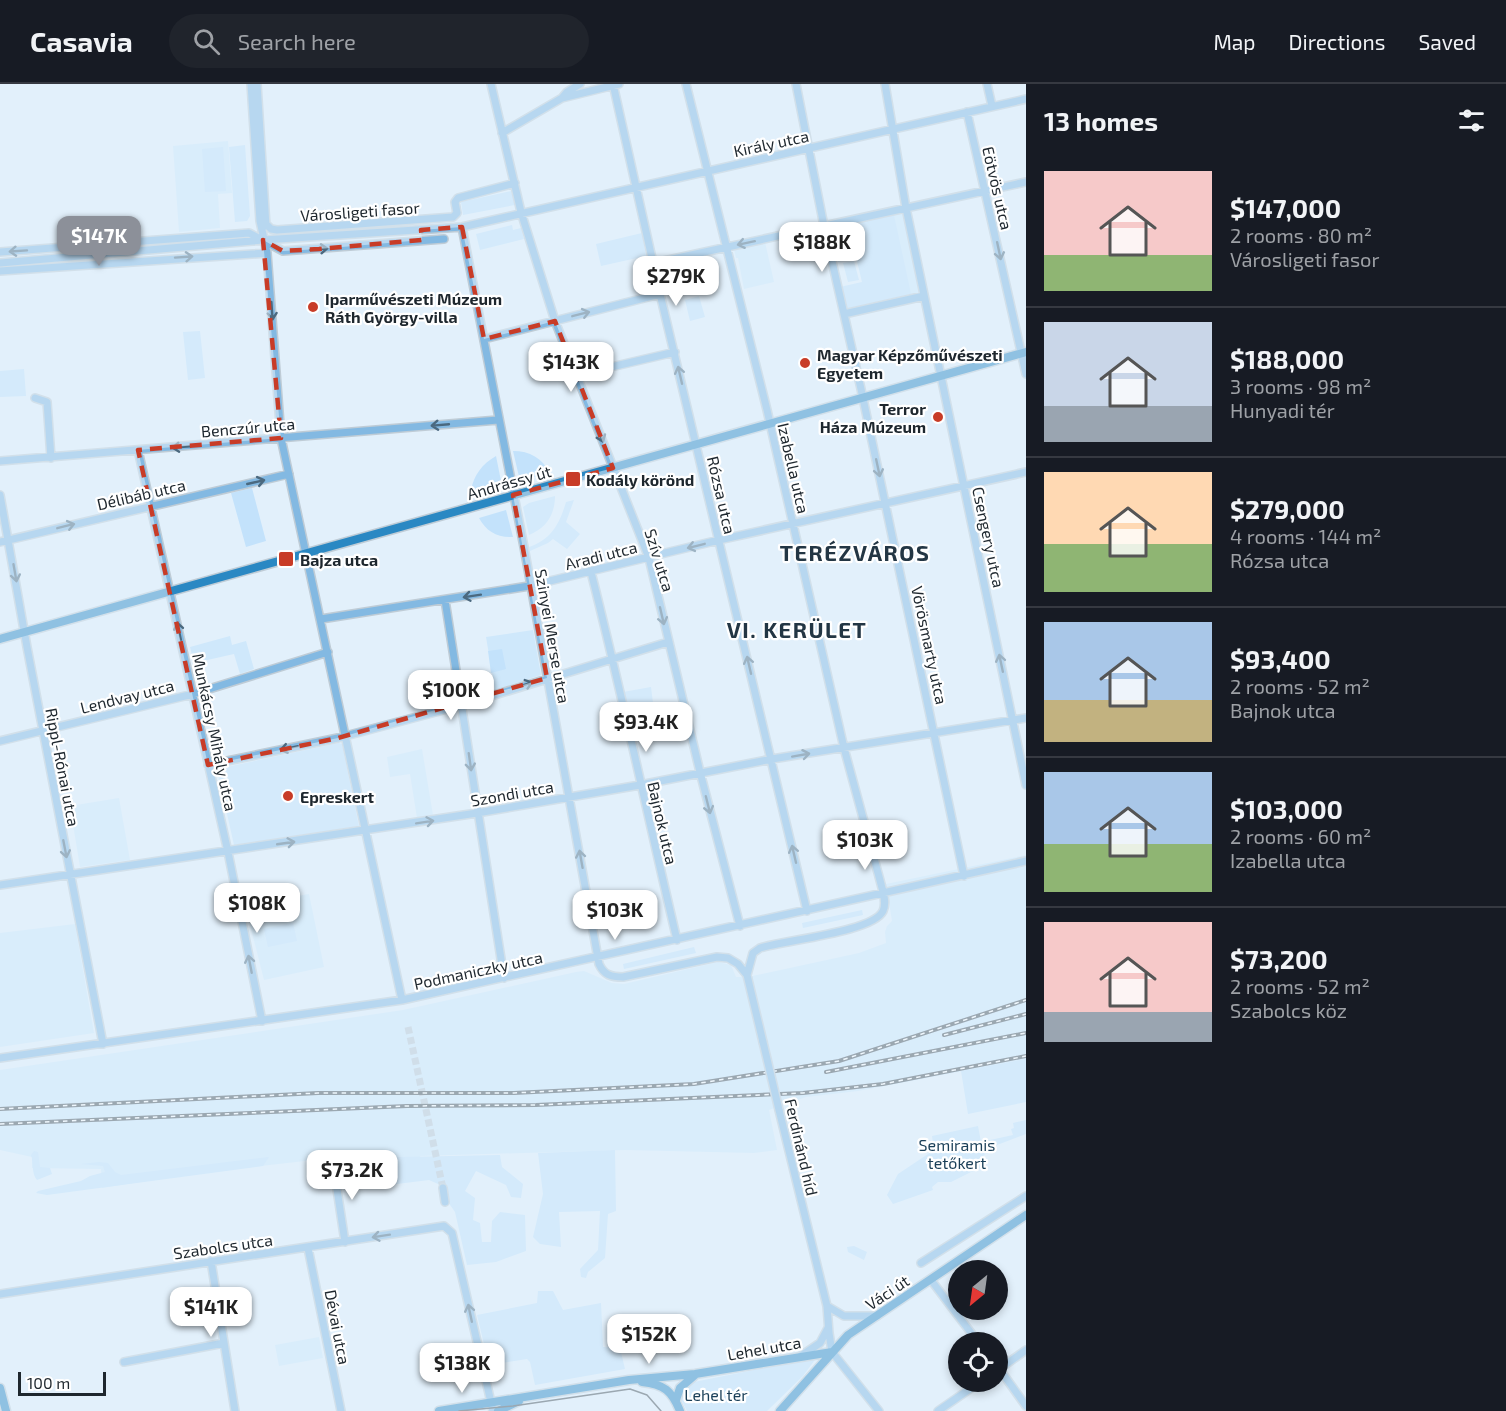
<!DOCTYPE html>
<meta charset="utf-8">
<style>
:root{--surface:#171b24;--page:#20242c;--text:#f1f3f6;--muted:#9ea1a6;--line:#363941;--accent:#8c9099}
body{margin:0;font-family:"Exo 2",sans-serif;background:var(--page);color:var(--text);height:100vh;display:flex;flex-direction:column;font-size:22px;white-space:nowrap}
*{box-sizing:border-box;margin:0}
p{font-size:20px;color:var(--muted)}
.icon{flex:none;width:33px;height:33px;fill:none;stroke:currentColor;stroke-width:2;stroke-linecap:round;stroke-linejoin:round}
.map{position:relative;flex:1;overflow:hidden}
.sheet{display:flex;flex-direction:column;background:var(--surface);width:480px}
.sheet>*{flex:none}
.needle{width:39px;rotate:209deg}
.tools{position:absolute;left:948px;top:1176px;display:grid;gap:12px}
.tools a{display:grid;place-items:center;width:60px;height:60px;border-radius:50%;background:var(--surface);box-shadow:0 3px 9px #0003;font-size:30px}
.scale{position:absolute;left:18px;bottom:15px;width:88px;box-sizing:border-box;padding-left:6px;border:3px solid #1e272e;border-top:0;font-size:16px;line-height:21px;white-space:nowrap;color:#1e272e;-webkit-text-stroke:4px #fff;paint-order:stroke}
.price{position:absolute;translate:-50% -51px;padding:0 14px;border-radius:12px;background:#fff;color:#222;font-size:20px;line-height:39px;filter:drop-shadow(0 2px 3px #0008)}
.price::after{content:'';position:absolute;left:50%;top:36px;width:18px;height:14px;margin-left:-9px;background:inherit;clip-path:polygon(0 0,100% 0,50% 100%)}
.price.selected{background:var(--accent);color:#fff}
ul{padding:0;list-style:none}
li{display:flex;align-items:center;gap:18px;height:150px;padding:0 18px}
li+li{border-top:2px solid var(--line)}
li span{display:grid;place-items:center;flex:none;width:168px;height:120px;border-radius:0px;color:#555}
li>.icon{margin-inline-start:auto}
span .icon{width:72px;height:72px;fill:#fffc;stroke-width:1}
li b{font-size:26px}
h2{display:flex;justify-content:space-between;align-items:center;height:72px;padding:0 18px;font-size:26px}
header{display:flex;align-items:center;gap:36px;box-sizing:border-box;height:84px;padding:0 30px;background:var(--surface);border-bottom:2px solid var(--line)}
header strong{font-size:28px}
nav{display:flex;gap:33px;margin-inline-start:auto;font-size:21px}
.search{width:420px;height:54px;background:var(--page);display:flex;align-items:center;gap:15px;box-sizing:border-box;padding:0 21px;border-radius:33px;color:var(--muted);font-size:22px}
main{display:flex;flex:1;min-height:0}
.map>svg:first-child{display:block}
</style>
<header>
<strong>Casavia</strong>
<div class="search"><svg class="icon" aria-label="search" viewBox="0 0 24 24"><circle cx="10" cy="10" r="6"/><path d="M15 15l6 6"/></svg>Search here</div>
<nav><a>Map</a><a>Directions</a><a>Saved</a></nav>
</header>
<main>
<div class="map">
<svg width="1026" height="1327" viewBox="0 0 1026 1327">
<rect width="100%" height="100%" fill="#e2f0fb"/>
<path fill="#cfe8fb" d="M228 57 232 109 218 110 220 144 179 148 173 62Z
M906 124 924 212 910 215 893 127Z
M765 158 774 198 744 205 738 174H736L734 165Z
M533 546 541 591 495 606 486 553Z
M230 552 232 561 246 557 254 585 240 590 234 570 194 579 190 563Z
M422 665 433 731 417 734 410 690 390 693 387 673Z
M119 714 130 776 80 783 70 722Z
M1026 771V975L858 1007 806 1013 769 1026 777 1066 754 1069 625 1066 420 1072 422 1091 358 1071 191 1090 102 1104 101 1085 32 1084V1073L0 1066V986L403 926 576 888 584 887 612 899 624 900 718 878 731 881 736 893H748L859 869 886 859 885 848 887 842 892 837 886 800Z
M309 810 324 883 264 896 245 821Z
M75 840 94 949 0 963V849Z
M319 1253 323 1274 279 1282 275 1261Z"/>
<path fill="#c3e2fb" d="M245 61 250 132 247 137 235 138 229 63Z
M223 63 226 107 205 108 202 65Z
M511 107 515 121 463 131 461 118Z
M894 131 911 210 845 225 840 203 862 198 856 173 838 178 831 145Z
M512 141 513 146 521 144 524 155 480 166 476 150Z
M642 149 646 172 601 182 596 160Z
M854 177 859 196 848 198 843 179Z
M699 212 705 233 690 237 685 216Z
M200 247 205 294 188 296 183 248Z
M24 285 26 312 0 313V287Z
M513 367C530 367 542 374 550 389L520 397Z
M496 372 502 402 474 409 471 406C474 391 482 380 496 372Z
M252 404 266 457 246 463 231 409Z
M555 412C555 431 546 444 529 451L523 423 529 419Z
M574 416 566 438 580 450 567 465 553 455 548 459 530 467 529 463C551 456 560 439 566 418Z
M506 426 513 453C497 454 486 447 479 434Z
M502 565 506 585 491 589 488 567Z
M651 603 653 619 627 624 623 608Z
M339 659 342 660 359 742 234 761 217 685Z
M862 826 863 831 803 844 802 839Z
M293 839 297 857 268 863 264 845Z
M694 863 696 869 624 885 623 880Z
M1026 975V1018L968 1030 961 987Z
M1026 1036V1050L997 1061 979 1075 983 1082 951 1098H938L932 1103 933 1106 893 1120 887 1111 898 1090 934 1066 932 1052 978 1042 981 1058 1013 1051 1011 1045 1014 1044 1013 1039Z
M615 1066 616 1127 608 1130 605 1174 588 1188 586 1194 581 1193 580 1185 598 1166 600 1127 559 1128 561 1163 540 1160 533 1153 543 1110 538 1069Z
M34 1067 38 1068 40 1083 50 1084 52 1090 37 1096C31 1089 34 1079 31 1071Z
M500 1071 502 1083 523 1100 521 1114 511 1113 506 1101 476 1087 465 1107 475 1114 473 1136 480 1139 482 1158H491L492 1137 500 1128 525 1131 526 1167 496 1178 467 1181 455 1128 448 1118 445 1103 429 1096 357 1105 351 1074Z
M269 1073 263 1082 47 1111 36 1109 38 1107 81 1097 90 1092 105 1088 103 1082 81 1080 99 1078 108 1079 115 1088 121 1091Z
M854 1162 867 1168 864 1176 848 1168 847 1163Z
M538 1207H553L563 1226 601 1219 603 1263 620 1264 625 1285 535 1301 530 1278 527 1275 489 1281 477 1231 537 1219Z
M814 1274 816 1275 814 1277 803 1292 767 1327H687L680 1314 681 1305 689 1299Z"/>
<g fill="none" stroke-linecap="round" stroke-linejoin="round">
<path stroke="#bbc8d2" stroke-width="7" stroke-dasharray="7 3.5" stroke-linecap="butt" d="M408 943 443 1104"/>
<defs>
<path id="minor" d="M251 0 260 137 267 169 281 354 402 916
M257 0 266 142
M491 0 521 128 555 237 649 474 700 688 740 842
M613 0 660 210 807 827
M686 0 767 326 844 664 881 800C883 808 887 819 883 827 873 848 785 856 760 864L753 869 747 891
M796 0 824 142 861 305 964 792
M885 0 906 124 1026 701
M987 0 992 22
M562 14 567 8 580 0
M967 28 1026 290
M502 49 562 14 619 0
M266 140 271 145 277 146 453 133 457 129 455 118 458 114 515 99
M462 143 524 463 599 880C604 891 611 893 623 893L717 873 728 874 738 880 747 891 763 958
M0 168 249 149 283 167 444 155
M0 179 263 156 462 143 1026 15
M654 179 1026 98
M0 187 267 169
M844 230 924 212
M484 255 660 210
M577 291 675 268
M35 314 47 318 51 374
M138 366 228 768 262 937
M0 377 498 336
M0 411 27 563 103 960
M0 458 289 390
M591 488C622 610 648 734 677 856
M445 516 504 894
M321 535 529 502 719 456 1026 388
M0 657 193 610 328 568
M208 681 338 654 462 621 668 558
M0 801 477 729 640 701 772 675 1026 634
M0 974 402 916 1026 777
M779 1026 827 1222 829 1249 832 1268 879 1327
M333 1079 345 1158
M443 1104 445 1118
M308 1164 341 1327
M211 1177 235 1327
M921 1179 1026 1112
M931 1196 978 1258
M0 1210 444 1142 452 1149 493 1327
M827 1222 844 1232H877
M801 1272 820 1259 828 1244
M124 1278 224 1259
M998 1283 1026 1322
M998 1286 1026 1266
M938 1327 980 1298"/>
<path id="major" d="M0 555 1026 268
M642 1298C664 1300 672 1307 680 1327
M0 1304 6 1327
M676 1316 680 1304 695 1291
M439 1327 629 1296 695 1290 832 1268
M498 1327 519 1317
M780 1327 848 1251 1026 1131"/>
</defs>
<use href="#minor" stroke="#bfccd6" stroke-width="10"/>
<use href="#major" stroke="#bfccd6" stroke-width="11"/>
<use href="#minor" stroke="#83b9e2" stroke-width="7"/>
<use href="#major" stroke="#2a88c3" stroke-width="8"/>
<path stroke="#465058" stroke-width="1.5" d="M459 1327 513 1322 630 1305 647 1311 661 1327"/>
<defs>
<path id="rail" d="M944 951 1026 930
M826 988 1026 949
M0 1025 318 1009H514L694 1000 839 977 1026 916
M0 1040 407 1022 536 1021 803 1009 883 1000 1026 972"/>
</defs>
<use href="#rail" stroke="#465058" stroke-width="4"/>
<use href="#rail" stroke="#fff" stroke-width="1.5" stroke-dasharray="4.5" stroke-linecap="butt"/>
<defs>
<path id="minor-bridge" d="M763 958 779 1026"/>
</defs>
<use href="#minor-bridge" stroke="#bfccd6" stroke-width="10" stroke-linecap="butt"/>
<use href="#minor-bridge" stroke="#83b9e2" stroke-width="7"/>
</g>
<defs><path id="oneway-shaft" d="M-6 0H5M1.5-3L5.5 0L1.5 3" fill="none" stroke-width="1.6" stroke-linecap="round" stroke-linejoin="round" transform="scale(1.5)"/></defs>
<g stroke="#4b697f">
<use href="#oneway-shaft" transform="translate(746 159) rotate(168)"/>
<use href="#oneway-shaft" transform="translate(319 165) rotate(-4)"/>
<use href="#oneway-shaft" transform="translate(18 167) rotate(176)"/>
<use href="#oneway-shaft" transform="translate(999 167) rotate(78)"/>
<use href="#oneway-shaft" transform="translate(184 173) rotate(-4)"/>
<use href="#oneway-shaft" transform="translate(272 227) rotate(86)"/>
<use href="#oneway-shaft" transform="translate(581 230) rotate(-14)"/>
<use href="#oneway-shaft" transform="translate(680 291) rotate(-103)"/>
<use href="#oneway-shaft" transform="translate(440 341) rotate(175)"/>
<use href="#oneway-shaft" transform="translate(600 350) rotate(68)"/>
<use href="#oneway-shaft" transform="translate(181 363) rotate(175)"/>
<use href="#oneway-shaft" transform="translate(878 384) rotate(78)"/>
<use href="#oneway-shaft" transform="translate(256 398) rotate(-13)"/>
<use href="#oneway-shaft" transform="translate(66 442) rotate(-14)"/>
<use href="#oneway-shaft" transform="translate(696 462) rotate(166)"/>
<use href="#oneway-shaft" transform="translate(15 489) rotate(80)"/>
<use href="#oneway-shaft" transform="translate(472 512) rotate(171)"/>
<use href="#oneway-shaft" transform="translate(662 532) rotate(77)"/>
<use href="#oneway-shaft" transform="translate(179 547) rotate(-102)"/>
<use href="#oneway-shaft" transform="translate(1001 579) rotate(-102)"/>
<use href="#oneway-shaft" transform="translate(749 581) rotate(-103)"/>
<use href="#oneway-shaft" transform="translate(524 601) rotate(-18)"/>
<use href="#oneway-shaft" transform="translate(289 664) rotate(168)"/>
<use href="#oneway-shaft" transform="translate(801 671) rotate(-10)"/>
<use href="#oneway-shaft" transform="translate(470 678) rotate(82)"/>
<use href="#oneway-shaft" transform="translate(708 721) rotate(76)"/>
<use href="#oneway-shaft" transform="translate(425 738) rotate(-9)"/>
<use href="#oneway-shaft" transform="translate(286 759) rotate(-8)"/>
<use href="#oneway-shaft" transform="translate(65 765) rotate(79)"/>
<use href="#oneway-shaft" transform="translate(794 770) rotate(-103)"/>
<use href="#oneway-shaft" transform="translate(581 775) rotate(-100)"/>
<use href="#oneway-shaft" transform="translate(250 880) rotate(-101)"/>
<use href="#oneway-shaft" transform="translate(381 1152) rotate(171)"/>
<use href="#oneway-shaft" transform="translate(470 1229) rotate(-102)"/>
</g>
<path d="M0 0H1026V1327H0ZM462 143 484 255 555 237 613 384 513 411 547 594 338 654 208 681 138 366 281 354 263 156 283 167 319 165 422 156 421 146Z" fill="#e2f0fb" fill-opacity=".55" fill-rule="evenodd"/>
<path fill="none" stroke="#c83c27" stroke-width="4.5" stroke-dasharray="12 8" stroke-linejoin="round" d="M462 143 484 255 555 237 613 384 513 411 547 594 338 654 208 681 138 366 281 354 263 156 283 167 319 165 422 156 421 146Z"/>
<g fill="#c83c27" stroke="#fff" stroke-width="2">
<circle cx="313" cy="223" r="6"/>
<circle cx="805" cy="279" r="6"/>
<circle cx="938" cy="333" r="6"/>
<rect x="565" y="387" width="16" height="16" rx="3"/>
<rect x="278" y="467" width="16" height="16" rx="3"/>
<circle cx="288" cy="712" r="6"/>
</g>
<g text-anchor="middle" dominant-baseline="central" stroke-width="4.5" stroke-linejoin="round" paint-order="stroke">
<g font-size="16" fill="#1e272e" stroke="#fff">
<text transform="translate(771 59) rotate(-12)">Király utca</text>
<text transform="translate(998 104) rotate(77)">Eötvös utca</text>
<text transform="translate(360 127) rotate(-4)">Városligeti fasor</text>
<text transform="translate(248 343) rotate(-5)">Benczúr utca</text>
<text transform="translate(794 384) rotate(77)">Izabella utca</text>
<text transform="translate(509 398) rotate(-16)">Andrássy út</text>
<text transform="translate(141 410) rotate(-13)">Délibáb utca</text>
<text transform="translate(722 411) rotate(77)">Rózsa utca</text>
<text transform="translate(989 453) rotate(78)">Csengery utca</text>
<text transform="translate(601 471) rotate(-14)">Aradi utca</text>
<text transform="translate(660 476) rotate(73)">Szív utca</text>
<text transform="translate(553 552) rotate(80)">Szinyei Merse utca</text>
<text transform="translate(930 561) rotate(78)">Vörösmarty utca</text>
<text transform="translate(127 612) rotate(-14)">Lendvay utca</text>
<text transform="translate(215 648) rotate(78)">Munkácsy Mihály utca</text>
<text transform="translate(63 683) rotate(79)">Rippl-Rónai utca</text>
<text transform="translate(512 709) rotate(-10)">Szondi utca</text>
<text transform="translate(663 739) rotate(77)">Bajnok utca</text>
<text transform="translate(478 886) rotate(-12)">Podmaniczky utca</text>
<text transform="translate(802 1063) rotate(77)">Ferdinánd híd</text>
<text transform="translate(223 1162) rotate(-8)">Szabolcs utca</text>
<text transform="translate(887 1208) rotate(-34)">Váci út</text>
<text transform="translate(338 1243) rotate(79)">Dévai utca</text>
<text transform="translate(764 1264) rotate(-10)">Lehel utca</text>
</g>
<g font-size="16" font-weight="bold" fill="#1e272e" stroke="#fff" text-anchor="start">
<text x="325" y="214">Iparművészeti Múzeum<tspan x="325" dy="18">Ráth György-villa</tspan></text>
<text x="817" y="270">Magyar Képzőművészeti<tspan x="817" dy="18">Egyetem</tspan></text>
<text x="926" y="324" text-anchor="end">Terror<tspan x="926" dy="18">Háza Múzeum</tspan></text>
<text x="586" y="395">Kodály körönd</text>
<text x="300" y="475">Bajza utca</text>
<text x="300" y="712">Epreskert</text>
</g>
<g font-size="16" fill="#1a3f58" stroke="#fff">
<text x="957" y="1060">Semiramis<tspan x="957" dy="18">tetőkert</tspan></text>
<text x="716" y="1310">Lehel tér</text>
</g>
<g font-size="22" font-weight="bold" letter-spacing="1.5" fill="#233644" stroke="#fff">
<text x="855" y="468">TERÉZVÁROS</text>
<text x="797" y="545">VI. KERÜLET</text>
</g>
</g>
</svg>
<div class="tools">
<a><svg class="needle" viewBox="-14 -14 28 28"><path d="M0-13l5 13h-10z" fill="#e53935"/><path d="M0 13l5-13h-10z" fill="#9ea1a6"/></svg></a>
<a><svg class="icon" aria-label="locate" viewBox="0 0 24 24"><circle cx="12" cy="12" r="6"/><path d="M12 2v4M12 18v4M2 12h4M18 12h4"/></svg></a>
</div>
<div class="scale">100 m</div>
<b class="price selected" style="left:99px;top:183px">$147K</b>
<b class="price" style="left:822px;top:189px">$188K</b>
<b class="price" style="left:676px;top:223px">$279K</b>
<b class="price" style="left:571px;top:309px">$143K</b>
<b class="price" style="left:451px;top:637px">$100K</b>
<b class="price" style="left:646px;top:669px">$93.4K</b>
<b class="price" style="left:865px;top:787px">$103K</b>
<b class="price" style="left:257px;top:850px">$108K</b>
<b class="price" style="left:615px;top:857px">$103K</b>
<b class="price" style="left:352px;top:1117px">$73.2K</b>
<b class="price" style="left:211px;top:1254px">$141K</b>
<b class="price" style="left:649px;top:1281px">$152K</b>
<b class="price" style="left:462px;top:1310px">$138K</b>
</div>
<section class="sheet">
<h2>13 homes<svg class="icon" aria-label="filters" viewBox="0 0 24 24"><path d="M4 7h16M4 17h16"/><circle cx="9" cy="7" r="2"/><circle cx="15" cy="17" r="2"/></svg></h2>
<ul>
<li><span style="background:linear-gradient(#f6c9c9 70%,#8fb573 0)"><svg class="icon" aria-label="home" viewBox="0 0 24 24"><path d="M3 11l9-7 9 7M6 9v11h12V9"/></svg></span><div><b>$147,000</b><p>2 rooms · 80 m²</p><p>Városligeti fasor</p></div></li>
<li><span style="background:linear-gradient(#c9d6e8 70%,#9aa5b1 0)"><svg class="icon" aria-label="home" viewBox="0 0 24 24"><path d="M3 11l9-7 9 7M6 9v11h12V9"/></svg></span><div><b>$188,000</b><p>3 rooms · 98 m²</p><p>Hunyadi tér</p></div></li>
<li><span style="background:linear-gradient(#ffd9b3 60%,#8fb573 0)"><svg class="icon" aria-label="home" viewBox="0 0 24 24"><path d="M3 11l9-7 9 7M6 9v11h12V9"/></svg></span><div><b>$279,000</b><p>4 rooms · 144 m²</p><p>Rózsa utca</p></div></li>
<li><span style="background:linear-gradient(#a9c7e8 65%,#c2b280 0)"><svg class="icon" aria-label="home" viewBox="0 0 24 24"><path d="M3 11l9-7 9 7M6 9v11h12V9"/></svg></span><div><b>$93,400</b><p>2 rooms · 52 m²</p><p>Bajnok utca</p></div></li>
<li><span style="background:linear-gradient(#a9c7e8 60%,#8fb573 0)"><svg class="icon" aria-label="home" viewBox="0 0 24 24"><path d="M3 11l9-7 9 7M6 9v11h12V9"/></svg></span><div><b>$103,000</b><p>2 rooms · 60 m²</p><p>Izabella utca</p></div></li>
<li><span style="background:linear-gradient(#f6c9c9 75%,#9aa5b1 0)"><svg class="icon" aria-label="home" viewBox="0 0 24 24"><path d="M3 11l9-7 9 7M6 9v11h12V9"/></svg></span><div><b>$73,200</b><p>2 rooms · 52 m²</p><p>Szabolcs köz</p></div></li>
</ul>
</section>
</main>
